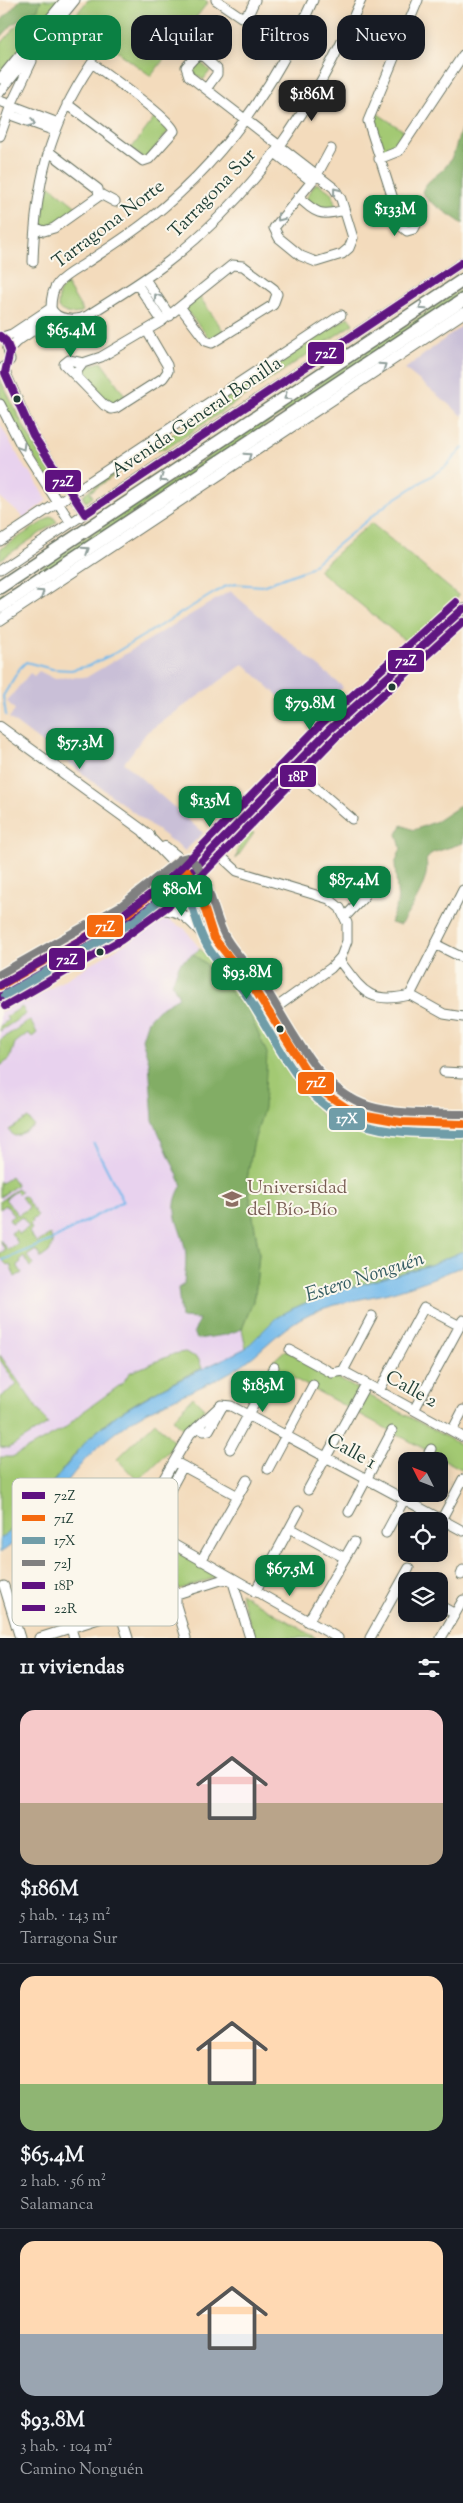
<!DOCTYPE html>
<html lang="es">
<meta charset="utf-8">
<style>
:root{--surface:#171b24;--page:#242831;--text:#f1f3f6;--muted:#9ea1a6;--line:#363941;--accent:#0b8043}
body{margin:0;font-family:"Sorts Mill Goudy",serif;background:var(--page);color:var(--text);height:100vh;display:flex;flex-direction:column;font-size:19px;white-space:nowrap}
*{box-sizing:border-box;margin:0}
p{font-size:16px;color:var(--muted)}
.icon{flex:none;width:28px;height:28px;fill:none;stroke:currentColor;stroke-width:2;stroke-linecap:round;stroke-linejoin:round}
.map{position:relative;height:1638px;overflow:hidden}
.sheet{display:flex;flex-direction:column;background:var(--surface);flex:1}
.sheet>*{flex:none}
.top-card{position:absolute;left:15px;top:15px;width:434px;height:45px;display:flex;gap:10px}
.needle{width:32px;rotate:312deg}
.fabs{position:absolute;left:398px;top:1452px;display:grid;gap:10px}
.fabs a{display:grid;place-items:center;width:50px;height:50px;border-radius:10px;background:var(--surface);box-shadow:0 2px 12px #0003;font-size:25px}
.price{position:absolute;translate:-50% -42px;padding:0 11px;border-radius:10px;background:var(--accent);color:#fff;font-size:16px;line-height:32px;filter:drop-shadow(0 1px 2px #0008)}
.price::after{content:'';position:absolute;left:50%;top:30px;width:15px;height:11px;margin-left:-8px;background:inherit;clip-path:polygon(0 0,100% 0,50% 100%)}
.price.active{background:#222;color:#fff}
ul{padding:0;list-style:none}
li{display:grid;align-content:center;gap:10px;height:265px;padding:0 20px}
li+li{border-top:1px solid var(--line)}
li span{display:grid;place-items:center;height:155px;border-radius:15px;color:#555}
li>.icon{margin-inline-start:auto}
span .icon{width:90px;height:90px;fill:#fffc;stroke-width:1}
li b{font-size:21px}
h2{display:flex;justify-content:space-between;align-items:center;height:60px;padding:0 20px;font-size:21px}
.pill{padding:0 18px;border-radius:15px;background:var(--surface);box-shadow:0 2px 12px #0003;font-size:18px;line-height:45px}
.pill.active{background:var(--accent);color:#fff}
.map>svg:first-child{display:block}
</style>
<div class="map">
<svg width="463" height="1638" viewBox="0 0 463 1638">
<rect width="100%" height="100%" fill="#fbf7ec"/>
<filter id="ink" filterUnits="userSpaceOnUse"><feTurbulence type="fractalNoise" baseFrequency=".02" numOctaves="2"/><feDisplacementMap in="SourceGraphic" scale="10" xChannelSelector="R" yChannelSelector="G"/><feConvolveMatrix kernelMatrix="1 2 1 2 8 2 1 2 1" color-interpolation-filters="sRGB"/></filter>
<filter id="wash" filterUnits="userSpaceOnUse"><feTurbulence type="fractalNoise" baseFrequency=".0096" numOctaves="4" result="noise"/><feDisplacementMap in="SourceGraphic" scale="20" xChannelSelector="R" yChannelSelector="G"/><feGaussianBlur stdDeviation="1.12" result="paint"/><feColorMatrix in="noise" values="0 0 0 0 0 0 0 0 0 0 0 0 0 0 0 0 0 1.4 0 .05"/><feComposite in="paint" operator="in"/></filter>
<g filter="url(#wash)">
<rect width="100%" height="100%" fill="#f3dbbc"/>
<path fill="#e8d2ee" d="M0 424 26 470 30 471 47 500 24 518 0 497Z
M166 919 185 929 200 949 240 990 276 1043 288 1072 299 1089 322 1115 347 1127 463 1136V1251L344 1289 246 1348 159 1390 0 1539V1012L24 1001 26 1003Z"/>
<path fill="#c9bfd7" d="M463 325V416L405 369Z
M230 591 343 687 307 723 244 664 147 732 124 763 203 833 185 851 9 718 15 710 7 701 30 673 34 676 39 671 53 678 87 677Z"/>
<path fill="#a3c973" stroke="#618354" d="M38 0H60L34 34 0 72V45Z
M88 0H205L208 2 151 76 113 48 110 51 71 21Z
M198 60 210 71 203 80 190 70Z
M375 112 404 131 392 149 385 152 381 150 372 120Z
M156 116 171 128 149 155 144 158 131 149Z
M44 181 79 209C68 216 56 229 43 226L40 219Z
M315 184H319L332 193 336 208 324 211 306 199Z
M66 283 83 311C76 316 65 314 58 308L59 293Z
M463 288V293L427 318 0 601V595Z
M199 296 225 333 212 341 186 310 188 305Z
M348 317 353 324 169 447 147 453 90 492 93 497 86 502 83 498 85 493Z
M101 362 127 398 112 406 83 380 81 374 86 366Z
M0 379 27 433 62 489 61 494 58 493 25 444 6 408 0 395Z
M52 516 57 522 0 560V549Z
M371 523 459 596 408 643 318 570Z
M244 830 254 833 236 859 242 833Z
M200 949 208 956 251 1005 274 1040 288 1072 299 1089 322 1115 347 1127 463 1136V1251L430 1265 324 1295 292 1309 276 1318 246 1348 242 1329 255 1296 259 1254 247 1179 253 1145 247 1008 234 997 227 985 214 979 206 964 193 954Z
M22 1007 26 1014 0 1031V1026L8 1020 6 1017Z
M30 1020 37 1033 32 1037 28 1033 15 1043 10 1059 0 1066V1040Z
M28 1118 34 1126 19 1135 14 1136 9 1130Z
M11 1176 17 1185 0 1197V1181L2 1183Z
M18 1188 21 1192 19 1194 16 1191 5 1199 18 1215 29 1208 21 1197 24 1196 38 1216 32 1220 33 1222 30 1225 32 1229 29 1232 37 1243 50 1234 53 1244 49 1252 41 1258 36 1250 27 1256 33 1265 30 1267 24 1257 20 1260 21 1262 17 1265 22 1273 15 1277 10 1264 7 1265 0 1257V1253L5 1250 0 1240 8 1250 18 1243 11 1233 16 1230 19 1234 29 1227 22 1217 12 1223 9 1219 14 1216 6 1205 0 1209V1201Z
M285 1350 463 1446V1470L269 1365Z
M185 1352 198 1358 202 1368C161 1389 117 1408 86 1442 56 1473 35 1513 0 1539V1457H12L64 1429 80 1414 123 1383 129 1373 174 1354Z
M0 1355 48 1424 9 1448 0 1447V1397L17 1385 0 1360Z
M193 1397 205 1409 184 1430 173 1419Z
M155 1422 176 1444 138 1481 117 1459Z
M169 1549H172L215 1573 214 1578 180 1589 177 1587 167 1552Z
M240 1593 316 1638H255Z"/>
<path fill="#82ad65" stroke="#50754c" d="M20 0H41L38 9 13 24 0 38V22Z
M463 124V224L428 200 422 192C427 178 441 175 449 162 457 150 457 137 463 124Z
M463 804V843L432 853 426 860C431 880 411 909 400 925L390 923 398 902 395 864 401 848 397 834 402 825 414 830 437 821Z
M193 954 206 964 214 979 227 985 234 997 247 1008 267 1053 264 1108 253 1145 247 1179 259 1254 255 1296 242 1329 225 1335 197 1339 194 1332 199 1319 181 1318 178 1288 184 1284C185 1272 187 1259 185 1248 179 1221 167 1211 182 1185L153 1120 149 1062 142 1039 148 1020 158 1009 179 997 172 983 180 963Z"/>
<path fill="#73baeb" stroke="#497c90" d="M463 1251V1266C439 1276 414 1286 388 1293 363 1299 335 1303 311 1313 279 1327 262 1354 232 1371 196 1392 154 1403 121 1428 108 1438 94 1449 84 1461 56 1493 36 1530 0 1553V1539L15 1528 28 1513 88 1439 118 1414 159 1390 246 1348 276 1318 292 1309 324 1295 430 1265Z"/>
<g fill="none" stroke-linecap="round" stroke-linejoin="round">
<path stroke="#73baeb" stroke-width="2" d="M6 715 3 696 20 668 26 662 52 669 71 670 88 666 113 654 224 587 235 584 262 586 308 569 387 504 445 467 463 448
M3 1260 52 1240 123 1201 94 1144"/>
</g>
</g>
<g filter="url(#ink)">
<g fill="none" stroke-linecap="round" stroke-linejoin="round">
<defs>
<path id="minor" d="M216 0 241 17 249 13 255 0
M0 79 65 0
M206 89 217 74V69L204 57 197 55 186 67 189 76 334 188 341 199 353 238 349 248 342 254 316 262 301 256 279 238 274 228 317 175 331 149
M0 92 75 0
M0 101 58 123
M8 114 55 131
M0 136 11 105 32 61
M275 153 311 181
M379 159 399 151 463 55
M100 194 115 202
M298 197C316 213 320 217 344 210
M398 210 413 219 416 225 414 229 407 231 402 227 368 121 418 0
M36 228 44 231 54 228 99 196 98 189 48 151
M33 262C35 187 48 127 92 63 106 74 170 118 174 131L149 159 143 161 67 104
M145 279 170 316
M137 284 162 321
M51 308C56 321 77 321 87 316 113 299 139 284 164 265 256 195 315 106 361 0
M51 308C51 299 52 290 58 283 65 275 77 269 86 263 107 249 128 236 148 220 222 162 276 85 313 0
M2 337 12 334 51 308
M10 348 16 342 56 315
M83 363 69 360 64 364 104 405 111 409 116 408 163 378 168 371 167 365 147 331
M4 369 33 435 85 514
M0 372 10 360 7 343
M77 377V371L83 363 101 357 162 321 232 265 243 266 274 289 277 294 273 305 212 343 206 341 181 308
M0 404 21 445 71 523
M0 541 341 315
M0 570 463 262
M292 767 352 819
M213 849 237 871 329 899 340 908 347 923V941L341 957 331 968 270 1012
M345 917 364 897
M435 944 463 958
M339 960C362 990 368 1005 410 995L463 890
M410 995 444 1014 463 1017
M444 1072 463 1073
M290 1350 332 1373 343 1371
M343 1371 463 1437
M343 1371 372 1316
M379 1391 424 1307 460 1326
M414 1410 463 1320
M197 1427 204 1431 209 1430 222 1407
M452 1431 463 1410
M230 1449 274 1367
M424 1461 431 1449
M179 1464 238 1496
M268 1469 313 1385
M308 1490 366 1384
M86 1506 128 1638
M349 1512 392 1431
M152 1523 183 1466
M439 1524 463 1479
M290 1528 345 1558
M386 1533 407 1494
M157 1535 338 1638
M48 1556 74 1638
M201 1561 247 1480
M461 1575 463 1570
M232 1579 250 1638
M4 1586 20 1638
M255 1592 299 1511
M439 1605 455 1614
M308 1622 354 1542
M39 1638 221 1580 231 1579
M186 1638 176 1605V1595L152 1523 149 1504 190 1434 221 1405 231 1406 463 1531
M370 1638 409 1568
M441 1638 463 1600"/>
<path id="major" d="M0 620 463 313
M0 727 149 835
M144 832 197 887 214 938 255 990 305 1069 326 1094 347 1108 367 1116 401 1122 463 1124
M165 847 180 859 187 873
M163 905 171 903 204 906
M155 910C188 906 197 931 218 951
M0 986 128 913 175 876 241 818 329 730 463 609
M0 997C73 959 145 918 203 859"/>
<path id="highway" d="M0 587 463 280
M0 607 463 300"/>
</defs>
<use href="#minor" stroke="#697464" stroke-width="11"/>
<use href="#major" stroke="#697464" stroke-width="12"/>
<use href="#highway" stroke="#697464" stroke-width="15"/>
<use href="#minor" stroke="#fff" stroke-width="9"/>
<use href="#major" stroke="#fff" stroke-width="10"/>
<use href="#highway" stroke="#fff" stroke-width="12"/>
<defs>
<path id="bus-1" d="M0 336 6 341 10 351 5 373 33 435 85 514 463 262
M0 997 116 931 161 899 188 875 329 730 463 609"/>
<path id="bus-2" d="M0 986 128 913 185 867 200 894 214 938 255 990 305 1069 326 1094 347 1108 367 1116 401 1122 463 1124"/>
<path id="bus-3" d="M5 995 134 921 182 882C193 901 195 923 205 942 215 962 235 978 247 996 275 1037 297 1094 343 1117 380 1135 423 1133 463 1134"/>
<path id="bus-4" d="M0 974 122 905 180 859 188 857C206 867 214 914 223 932 231 951 254 970 266 989 293 1031 318 1090 369 1106 398 1115 432 1113 463 1114"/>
<path id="bus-5" d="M5 1006 121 940 168 906 195 882 336 737 463 622"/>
<path id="bus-6" d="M0 985 111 923 155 891 181 868 322 723 456 602"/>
</defs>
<use href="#bus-1" stroke="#fbf7ec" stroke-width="11"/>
<use href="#bus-2" stroke="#fbf7ec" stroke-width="11"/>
<use href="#bus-3" stroke="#fbf7ec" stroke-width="11"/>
<use href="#bus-4" stroke="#fbf7ec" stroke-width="11"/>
<use href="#bus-5" stroke="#fbf7ec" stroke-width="11"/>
<use href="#bus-6" stroke="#fbf7ec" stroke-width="11"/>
<use href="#bus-1" stroke="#5f1280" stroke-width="8"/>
<use href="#bus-2" stroke="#f56a0f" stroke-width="8"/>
<use href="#bus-3" stroke="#709da8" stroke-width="8"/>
<use href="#bus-4" stroke="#808080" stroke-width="8"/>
<use href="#bus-5" stroke="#5f1280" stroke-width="8"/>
<use href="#bus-6" stroke="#5f1280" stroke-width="8"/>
</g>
<defs><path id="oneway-chevron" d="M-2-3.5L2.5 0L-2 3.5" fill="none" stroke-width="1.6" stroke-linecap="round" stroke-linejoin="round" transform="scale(1.25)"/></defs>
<g stroke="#8f9e9a">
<use href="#oneway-chevron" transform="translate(32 123) rotate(21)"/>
<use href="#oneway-chevron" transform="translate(336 191) rotate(-128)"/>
<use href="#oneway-chevron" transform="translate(280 218) rotate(128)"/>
<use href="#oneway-chevron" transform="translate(157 297) rotate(-124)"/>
<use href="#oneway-chevron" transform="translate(422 307) rotate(146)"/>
<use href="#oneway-chevron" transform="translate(383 366) rotate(-34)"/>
<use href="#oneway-chevron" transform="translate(287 397) rotate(146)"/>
<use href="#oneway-chevron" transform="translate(22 447) rotate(59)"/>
<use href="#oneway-chevron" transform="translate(248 456) rotate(-34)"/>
<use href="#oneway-chevron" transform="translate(163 479) rotate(146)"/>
<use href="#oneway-chevron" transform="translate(86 550) rotate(-33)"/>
<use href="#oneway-chevron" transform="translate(41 593) rotate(-33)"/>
</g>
</g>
<defs>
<symbol id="university-bare" viewBox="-9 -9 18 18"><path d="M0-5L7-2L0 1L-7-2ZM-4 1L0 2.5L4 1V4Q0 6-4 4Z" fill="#8d6e63" stroke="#fbf7ec" stroke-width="2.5" paint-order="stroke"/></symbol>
</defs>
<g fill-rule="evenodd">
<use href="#university-bare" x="218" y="1185" width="28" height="28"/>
</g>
<g fill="#1f3d34" stroke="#fbf7ec" stroke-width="2">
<circle cx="17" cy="399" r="4.5"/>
<circle cx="392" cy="687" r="4.5"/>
<circle cx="100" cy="952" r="4.5"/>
<circle cx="280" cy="1029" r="4.5"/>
</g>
<g text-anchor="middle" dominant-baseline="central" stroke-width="4" stroke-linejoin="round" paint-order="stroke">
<g font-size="19" fill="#1f3d34" stroke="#fbf7ec">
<text transform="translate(213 194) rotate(-46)">Tarragona Sur</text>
<text transform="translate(109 225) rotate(-37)">Tarragona Norte</text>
<text transform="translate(197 418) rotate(-34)">Avenida General Bonilla</text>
<text transform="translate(411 1390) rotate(29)">Calle 2</text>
<text transform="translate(351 1452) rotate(29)">Calle 1</text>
</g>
<g font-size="19" fill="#785e54" stroke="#fbf7ec" text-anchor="start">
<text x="247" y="1188">Universidad<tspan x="247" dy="22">del Bío-Bío</tspan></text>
</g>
<g font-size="20" font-style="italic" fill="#345c62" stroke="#fbf7ec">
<text transform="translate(365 1278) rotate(-18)">Estero Nonguén</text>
</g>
</g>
<rect x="12" y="1478" width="166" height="148" rx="8" fill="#fbf7ec" stroke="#b9bfb5" stroke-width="1"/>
<rect x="22" y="1492" width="23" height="7" fill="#5f1280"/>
<rect x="22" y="1515" width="23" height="6" fill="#f56a0f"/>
<rect x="22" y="1537" width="23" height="7" fill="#709da8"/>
<rect x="22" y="1560" width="23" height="6" fill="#808080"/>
<rect x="22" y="1582" width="23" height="7" fill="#5f1280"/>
<rect x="22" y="1605" width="23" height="6" fill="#5f1280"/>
<g font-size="14" fill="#1f3d34">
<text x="54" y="1500">72Z</text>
<text x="54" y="1523">71Z</text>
<text x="54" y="1545">17X</text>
<text x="54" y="1568">72J</text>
<text x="54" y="1590">18P</text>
<text x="54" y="1613">22R</text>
</g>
<g stroke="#fbf7ec" stroke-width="2">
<rect x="307" y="341" width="38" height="24" rx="5" fill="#5f1280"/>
<rect x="44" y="469" width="38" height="24" rx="5" fill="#5f1280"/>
<rect x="387" y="649" width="38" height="24" rx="5" fill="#5f1280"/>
<rect x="279" y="764" width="38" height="24" rx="5" fill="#5f1280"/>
<rect x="86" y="914" width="38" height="24" rx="5" fill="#f56a0f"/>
<rect x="48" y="947" width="38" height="24" rx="5" fill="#5f1280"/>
<rect x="297" y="1071" width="38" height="24" rx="5" fill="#f56a0f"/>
<rect x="328" y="1107" width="38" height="24" rx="5" fill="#709da8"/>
</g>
<g font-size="14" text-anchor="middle" font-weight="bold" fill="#fff">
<text x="326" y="358">72Z</text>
<text x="63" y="486">72Z</text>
<text x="406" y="665">72Z</text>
<text x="298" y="781">18P</text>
<text x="105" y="931">71Z</text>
<text x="67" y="964">72Z</text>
<text x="316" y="1087">71Z</text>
<text x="347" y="1123">17X</text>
</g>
</svg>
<div class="fabs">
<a><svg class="needle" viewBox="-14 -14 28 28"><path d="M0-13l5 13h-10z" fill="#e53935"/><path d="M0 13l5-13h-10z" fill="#9ea1a6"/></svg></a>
<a><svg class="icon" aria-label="locate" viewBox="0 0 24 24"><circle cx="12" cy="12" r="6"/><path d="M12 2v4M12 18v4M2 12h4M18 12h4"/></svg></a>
<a><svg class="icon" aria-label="layers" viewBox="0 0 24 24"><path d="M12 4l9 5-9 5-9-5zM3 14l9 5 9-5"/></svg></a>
</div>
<b class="price active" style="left:312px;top:122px">$186M</b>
<b class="price" style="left:395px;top:237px">$133M</b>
<b class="price" style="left:71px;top:358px">$65.4M</b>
<b class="price" style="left:310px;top:731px">$79.8M</b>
<b class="price" style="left:80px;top:770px">$57.3M</b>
<b class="price" style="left:210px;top:828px">$135M</b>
<b class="price" style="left:354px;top:908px">$87.4M</b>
<b class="price" style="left:182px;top:917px">$80M</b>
<b class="price" style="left:247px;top:1000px">$93.8M</b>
<b class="price" style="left:263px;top:1413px">$185M</b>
<b class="price" style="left:290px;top:1597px">$67.5M</b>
<div class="top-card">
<a class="pill active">Comprar</a>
<a class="pill">Alquilar</a>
<a class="pill">Filtros</a>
<a class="pill">Nuevo</a>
</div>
</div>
<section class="sheet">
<h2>11 viviendas<svg class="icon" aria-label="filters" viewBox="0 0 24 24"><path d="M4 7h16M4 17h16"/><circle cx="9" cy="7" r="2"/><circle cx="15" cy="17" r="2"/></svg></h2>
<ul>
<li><span style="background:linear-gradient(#f6c9c9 60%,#b9a48a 0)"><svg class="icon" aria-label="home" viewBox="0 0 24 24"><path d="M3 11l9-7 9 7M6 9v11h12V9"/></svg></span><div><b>$186M</b><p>5 hab. · 143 m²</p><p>Tarragona Sur</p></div></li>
<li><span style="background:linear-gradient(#ffd9b3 70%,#8fb573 0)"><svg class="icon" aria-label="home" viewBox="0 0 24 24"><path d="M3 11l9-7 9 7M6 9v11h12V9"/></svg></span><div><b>$65.4M</b><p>2 hab. · 56 m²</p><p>Salamanca</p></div></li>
<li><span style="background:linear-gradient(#ffd9b3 60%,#9aa5b1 0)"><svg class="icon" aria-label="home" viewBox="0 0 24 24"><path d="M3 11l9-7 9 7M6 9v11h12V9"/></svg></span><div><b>$93.8M</b><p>3 hab. · 104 m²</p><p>Camino Nonguén</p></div></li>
</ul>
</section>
